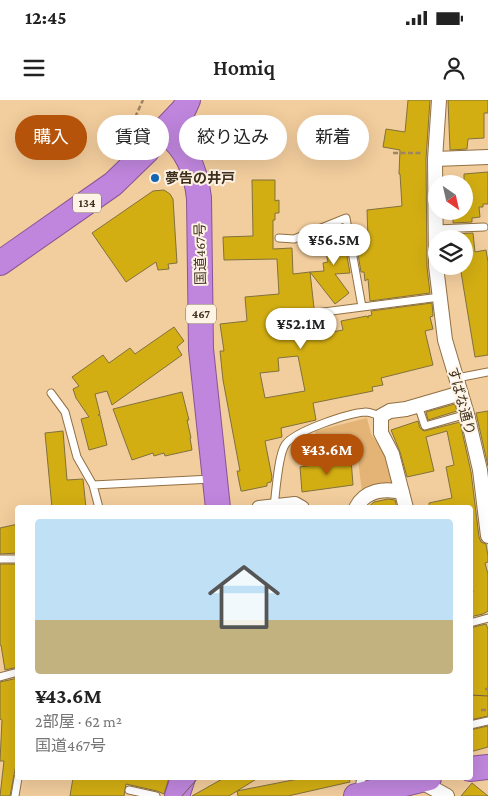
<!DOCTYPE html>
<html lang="ja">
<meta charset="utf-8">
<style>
:root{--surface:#fff;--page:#f6f6f6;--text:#222;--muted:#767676;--accent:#b45309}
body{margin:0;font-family:"Crimson Pro","Noto Sans JP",serif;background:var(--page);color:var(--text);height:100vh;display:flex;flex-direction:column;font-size:19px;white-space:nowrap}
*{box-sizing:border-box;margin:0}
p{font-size:16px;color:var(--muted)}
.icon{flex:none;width:28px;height:28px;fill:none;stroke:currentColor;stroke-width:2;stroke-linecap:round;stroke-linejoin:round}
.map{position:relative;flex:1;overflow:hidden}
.side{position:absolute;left:15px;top:405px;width:458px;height:275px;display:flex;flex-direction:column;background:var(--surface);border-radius:5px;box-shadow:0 5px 20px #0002}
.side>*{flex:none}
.banner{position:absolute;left:15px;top:15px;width:459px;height:45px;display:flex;gap:10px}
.needle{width:32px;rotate:146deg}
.buttons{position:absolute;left:428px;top:75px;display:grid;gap:10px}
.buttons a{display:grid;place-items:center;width:45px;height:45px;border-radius:50%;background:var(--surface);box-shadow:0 5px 20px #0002;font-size:25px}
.price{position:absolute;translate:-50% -42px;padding:0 11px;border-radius:18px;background:#fff;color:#222;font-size:16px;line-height:32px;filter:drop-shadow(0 1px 2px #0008)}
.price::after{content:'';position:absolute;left:50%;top:30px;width:15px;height:11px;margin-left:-8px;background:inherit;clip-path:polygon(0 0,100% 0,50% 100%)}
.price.on{background:var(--accent);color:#fff}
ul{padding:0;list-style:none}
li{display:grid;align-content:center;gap:10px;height:265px;padding:0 20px}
li span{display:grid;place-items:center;height:155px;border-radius:5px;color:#555}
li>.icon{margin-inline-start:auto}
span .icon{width:90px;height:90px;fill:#fffc;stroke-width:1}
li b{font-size:21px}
.pill{padding:0 18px;border-radius:22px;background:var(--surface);box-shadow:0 5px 20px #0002;font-size:18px;line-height:45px}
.pill.on{background:var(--accent);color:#fff}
.status{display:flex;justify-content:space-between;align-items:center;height:35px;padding:0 25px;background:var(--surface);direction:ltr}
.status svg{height:14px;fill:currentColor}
header{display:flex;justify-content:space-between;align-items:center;height:65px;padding:0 20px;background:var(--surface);font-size:22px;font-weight:600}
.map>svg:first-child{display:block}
</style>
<div class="status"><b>12:45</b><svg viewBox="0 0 49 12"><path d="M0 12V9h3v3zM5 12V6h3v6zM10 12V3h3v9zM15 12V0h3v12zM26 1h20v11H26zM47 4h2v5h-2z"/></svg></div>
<header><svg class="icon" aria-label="menu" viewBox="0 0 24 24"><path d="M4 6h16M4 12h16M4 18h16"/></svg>Homiq<svg class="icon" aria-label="person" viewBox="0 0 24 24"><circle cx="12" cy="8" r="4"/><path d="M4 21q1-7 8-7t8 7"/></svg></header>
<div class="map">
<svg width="488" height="696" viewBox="0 0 488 696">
<rect width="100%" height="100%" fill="#f2cd9d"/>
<path fill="#e4b476" d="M367 318 371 334 385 354 393 384 362 391 357 353 319 355 315 331Z"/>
<path fill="#d3ae13" stroke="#81713c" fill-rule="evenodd" d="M408 0H430L426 59 427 167 430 193 370 201 368 179 365 181 364 172H361L358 154 368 139 367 110 402 106 400 74H399L400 50 383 47 386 29 405 32Z
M448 0H488V13H484V38L468 39 467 49 450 50Z
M225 27 276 28 275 47H225Z
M488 72V104H483V107H479L480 117 472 118V122L453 123V111H464V74Z
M252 80H275V101L279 100V113H275V120H273V149L292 148 293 174 310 172 314 208 311 213 315 219 302 229 315 226 316 235 343 230 341 221 367 216 368 218V216L372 215 371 211 432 203 433 216 430 217 433 229 425 231 433 265 381 278 383 285 372 287 373 291 313 303 316 320 281 328 282 337 265 341 272 377 271 382 267 383V386L243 391H241L237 371H240L223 280 220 251H224L220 224 247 221 245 197 279 194 277 159 224 160 223 137 253 136ZM298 256 305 291 265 298 260 273 279 271 278 258Z
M164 90 170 94 173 99 177 163 168 164 169 169 158 170 156 162 126 182 92 133 153 91Z
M342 128 350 173 335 174 349 193 335 204 310 172 324 171 323 163 328 162 322 133Z
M473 133 475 152 486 150 488 162V255L475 257 460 166H464V139H454V134Z
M174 227 184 241 177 247 182 255 112 305 107 291 95 294 100 314 98 315H100L107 345 89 350 81 319 89 317 76 298 73 289 79 286 72 277 103 255 109 263 130 248 135 254Z
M182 292 189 320H187L191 338H190L192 350 165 356 164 353 154 356 153 353 132 360 113 309Z
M455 304 457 311 428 320 426 312Z
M488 311V366L476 313Z
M418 321 420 328 424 331 460 322 471 372 479 437 481 442 486 444 488 456V462L485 463 488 474V511L483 514 470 517V493L473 492 470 477V408H429V403L452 398 446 367 454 365 447 331 426 337 434 371 407 377 400 352 391 330Z
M63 331 67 380 83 379 86 408H52L45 333Z
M351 359 353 385 302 392 300 367Z
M388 399 395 400 397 408H367L374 402Z
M18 424V453L0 454V428Z
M0 464H16L18 567 5 570 1 545H0Z
M486 524 488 529V616L470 620V528Z
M18 578V654L10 696H0L4 661H0L2 620 0 619V582Z
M488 626V647L470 652V630Z
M73 678H169L164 694 157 691 126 684 124 696H70Z
M224 678H258L229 696H192Z
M303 678H349L350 682 288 696H238L237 691Z
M472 683 488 696H461Z"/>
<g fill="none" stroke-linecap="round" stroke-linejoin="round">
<defs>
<path id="service" d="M436 129 484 127
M279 138 294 139 346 118 362 207
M316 213 440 197
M457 278 488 272
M51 293 65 312 77 357 93 385
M418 305 425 326 467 314
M274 406C276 392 278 356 285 345 294 331 349 313 366 312 370 312 376 315 381 316
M99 408 93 385 212 379
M0 459H16
M470 523 488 518
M0 577 18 572
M470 625 488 621
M129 690 156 696
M360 691V682L363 678
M15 696 18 678"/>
<path id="minor" d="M435 59 488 57
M436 164 435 59 439 0
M436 166 445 240 467 314 480 370 488 436
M259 408 295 404 302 408
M356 408C365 390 384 388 402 392
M406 408 392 354 381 333V316L390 311 406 309 461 293
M418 680 447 696"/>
<path id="trunk" d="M163 31C187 47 196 71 199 98L201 249 218 408
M0 163 113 84 146 52 163 31 184 9 188 0
M470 669 488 667
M177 696 183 678
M356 696 429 678"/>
</defs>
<use href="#service" stroke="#927043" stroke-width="9"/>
<use href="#minor" stroke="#927043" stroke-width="16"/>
<use href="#trunk" stroke="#885495" stroke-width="26"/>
<path stroke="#9f8461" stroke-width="2.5" stroke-dasharray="5 2.5" stroke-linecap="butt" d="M132 24 143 0
M393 53H422
M485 589H488
M481 610H488"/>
<use href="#service" stroke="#fff" stroke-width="7"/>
<use href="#minor" stroke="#fff" stroke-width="14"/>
<use href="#trunk" stroke="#c086de" stroke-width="24"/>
<path stroke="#766044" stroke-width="1" d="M470 595 488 596
M182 696 198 678"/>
</g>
<circle fill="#1565b3" stroke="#fef3e5" stroke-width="2" cx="155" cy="78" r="5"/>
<g text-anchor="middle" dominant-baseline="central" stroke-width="4" stroke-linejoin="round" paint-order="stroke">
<g fill="#fef3e5" stroke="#786a59" stroke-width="1">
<rect x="73" y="93.5" width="28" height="19" rx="4"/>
<rect x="186" y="204.5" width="30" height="19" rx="4"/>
</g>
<g font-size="12" font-weight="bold" fill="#3f301d">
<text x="87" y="103">134</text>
<text x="201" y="214">467</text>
</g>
<g font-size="14" font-weight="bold" fill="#3f301d" stroke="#fef3e5" text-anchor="start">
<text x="165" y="78">夢告の井戸</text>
</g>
<g font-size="14" fill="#3f301d" stroke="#fef3e5">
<text transform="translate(200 154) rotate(-91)">国道467号</text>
<text transform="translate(462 301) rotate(75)">すばな通り</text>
</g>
</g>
</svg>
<div class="buttons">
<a><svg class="needle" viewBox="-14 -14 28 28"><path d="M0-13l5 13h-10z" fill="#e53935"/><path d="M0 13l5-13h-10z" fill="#767676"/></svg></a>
<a><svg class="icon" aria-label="layers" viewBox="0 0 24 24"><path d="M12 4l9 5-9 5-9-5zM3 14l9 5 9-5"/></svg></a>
</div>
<b class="price" style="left:334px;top:166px">¥56.5M</b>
<b class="price" style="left:301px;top:250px">¥52.1M</b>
<b class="price on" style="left:327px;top:376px">¥43.6M</b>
<div class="banner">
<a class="pill on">購入</a>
<a class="pill">賃貸</a>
<a class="pill">絞り込み</a>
<a class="pill">新着</a>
</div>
<section class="side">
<ul>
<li><span style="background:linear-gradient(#bfe0f5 65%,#c2b280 0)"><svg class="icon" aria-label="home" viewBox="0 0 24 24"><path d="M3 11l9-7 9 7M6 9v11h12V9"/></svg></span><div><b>¥43.6M</b><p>2部屋 · 62 m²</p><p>国道467号</p></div></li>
</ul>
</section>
</div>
